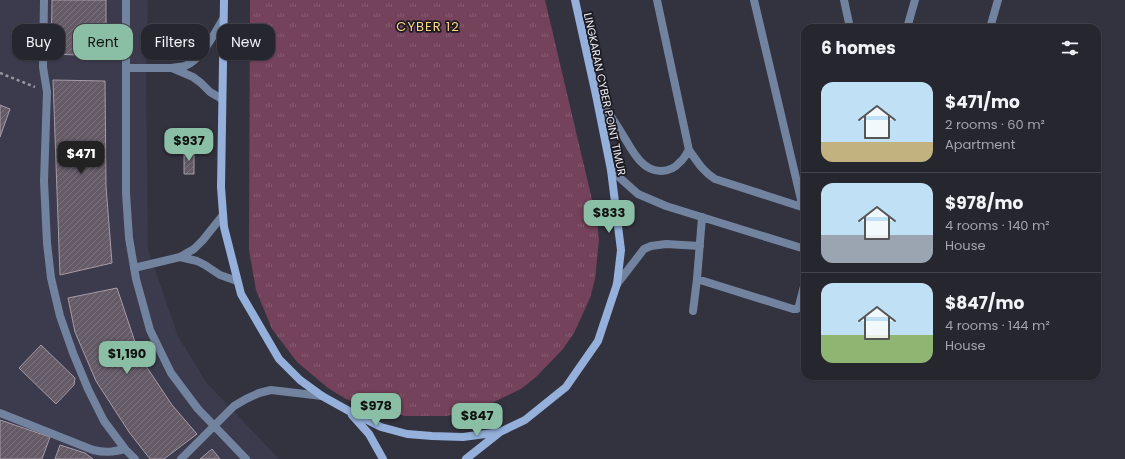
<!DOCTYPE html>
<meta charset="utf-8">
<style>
:root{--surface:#26262f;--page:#32323b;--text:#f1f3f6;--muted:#a4a5aa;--line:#42434b;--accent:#8abfa5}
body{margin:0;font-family:Poppins,sans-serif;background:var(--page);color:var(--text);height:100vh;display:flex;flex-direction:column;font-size:15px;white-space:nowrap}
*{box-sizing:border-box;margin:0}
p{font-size:13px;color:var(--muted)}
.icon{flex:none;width:22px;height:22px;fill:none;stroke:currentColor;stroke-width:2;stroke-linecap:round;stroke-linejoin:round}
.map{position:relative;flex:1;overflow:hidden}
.side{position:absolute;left:801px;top:24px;width:300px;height:356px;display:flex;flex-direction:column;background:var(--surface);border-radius:12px;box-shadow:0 1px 3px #0004,0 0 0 1px var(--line)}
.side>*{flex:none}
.hud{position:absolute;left:12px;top:24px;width:380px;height:36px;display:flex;gap:8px}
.price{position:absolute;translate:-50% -34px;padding:0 9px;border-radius:8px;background:var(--accent);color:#111;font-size:13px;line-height:26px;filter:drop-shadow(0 1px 2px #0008)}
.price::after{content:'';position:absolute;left:50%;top:24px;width:12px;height:9px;margin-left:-6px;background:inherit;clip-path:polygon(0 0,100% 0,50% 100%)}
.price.selected{background:#222;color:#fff}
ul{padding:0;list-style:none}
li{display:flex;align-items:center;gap:12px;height:100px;padding:0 20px}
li+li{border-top:1px solid var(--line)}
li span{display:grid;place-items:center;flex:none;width:112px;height:80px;border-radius:12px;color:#555}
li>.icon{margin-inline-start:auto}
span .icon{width:48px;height:48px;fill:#fffc;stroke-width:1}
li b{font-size:17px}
h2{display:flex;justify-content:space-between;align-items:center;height:48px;padding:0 20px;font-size:17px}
.pill{padding:0 14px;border-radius:12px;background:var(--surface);box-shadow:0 1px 3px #0004,0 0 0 1px var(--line);font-size:14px;line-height:36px}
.pill.selected{background:var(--accent);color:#111}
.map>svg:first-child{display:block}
</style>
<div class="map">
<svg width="1125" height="459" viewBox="0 0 1125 459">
<defs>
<pattern id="grass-tufts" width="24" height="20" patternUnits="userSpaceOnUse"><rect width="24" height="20" fill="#74425a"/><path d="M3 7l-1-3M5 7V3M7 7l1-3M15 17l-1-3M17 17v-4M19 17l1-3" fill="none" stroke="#885d72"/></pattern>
<pattern id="building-hatch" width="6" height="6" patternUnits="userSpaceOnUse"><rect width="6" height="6" fill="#645b67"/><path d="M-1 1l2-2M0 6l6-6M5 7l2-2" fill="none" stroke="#7a737d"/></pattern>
</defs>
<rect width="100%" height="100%" fill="#33323f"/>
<path fill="#3c3a4d" d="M0 0H148L146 82 148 249 178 336 206 382 279 459H0Z"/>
<path fill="url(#grass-tufts)" d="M250 0H545L597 221 599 240 595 279 590 298 574 333 563 349 536 377 521 389 486 406 447 416H406L365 407 346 399 328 388 297 362 272 329 256 290 249 250Z"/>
<path fill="url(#building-hatch)" stroke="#a69ba8" d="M52 0H106V56L51 54Z
M53 80 105 81 106 186 112 263 60 275Z
M0 105 10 109 0 137Z
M184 149H194V174H184Z
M117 288 140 357 172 405 197 434 164 459H150L129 432 96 381 75 332 68 298Z
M41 345 75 378 74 385 56 404 19 368Z
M0 420 50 437 42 459H0Z
M60 445 85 453 93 459H55Z
M212 449 220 459H200Z"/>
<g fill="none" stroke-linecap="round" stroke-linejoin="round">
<path stroke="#9897a2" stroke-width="2.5" stroke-dasharray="3 3" stroke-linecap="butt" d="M0 73 35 87"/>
<path stroke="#71839e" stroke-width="8" d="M44 0 43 67 47 92 44 181 47 243 51 278 60 316 73 353 88 389 104 421 125 449 135 459
M126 0V193L129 238 136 279 150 330 171 373 198 409 246 459
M657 0 689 150C697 161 703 172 715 179L805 208
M754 0 803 208
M844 0 850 28
M907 28 915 0
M990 28 998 0
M126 68H172
M596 95C604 107 613 119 621 132 630 146 640 171 661 171 668 171 675 168 680 162 684 159 686 154 689 150
M222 99 210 92 201 83 193 77 172 68C176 67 181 67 185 66 202 59 214 34 223 19
M611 170 638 194 666 206 805 249
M223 215 203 240 194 249 180 257 197 261 205 265 220 275 237 281
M134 268 180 257
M697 279 793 309H797L799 306 805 282
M617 284 644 249 651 246 666 244 700 246
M693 311 697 279 702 217
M0 413 93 450C106 453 112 452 125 449
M181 459 234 406 246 399 259 393 271 390 322 396"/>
<path stroke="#94b0db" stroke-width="8" d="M224 0 221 187 224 227 241 294 279 359 300 380 322 396 349 411 381 427 407 434 432 436 463 437 500 432
M352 415 369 434 383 459
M466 459 500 432 525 420 566 387 598 341 617 284 621 250 611 170 596 95 575 0"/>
</g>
<g text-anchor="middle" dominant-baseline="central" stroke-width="3.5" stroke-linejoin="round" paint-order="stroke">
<g font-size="11" fill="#ebeaf3" stroke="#1b1a20">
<text transform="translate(605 94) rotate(78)">LINGKARAN CYBER POINT TIMUR</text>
</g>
<g font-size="13" letter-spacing="1" fill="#fcd58d" stroke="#1b1a20">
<text x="428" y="26">CYBER 12</text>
</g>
</g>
</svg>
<b class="price" style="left:189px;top:162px">$937</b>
<b class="price selected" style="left:81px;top:175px">$471</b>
<b class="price" style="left:609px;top:234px">$833</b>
<b class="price" style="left:127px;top:375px">$1,190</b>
<b class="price" style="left:376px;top:427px">$978</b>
<b class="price" style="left:477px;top:437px">$847</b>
<div class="hud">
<a class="pill">Buy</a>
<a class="pill selected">Rent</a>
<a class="pill">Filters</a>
<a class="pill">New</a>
</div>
<section class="side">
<h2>6 homes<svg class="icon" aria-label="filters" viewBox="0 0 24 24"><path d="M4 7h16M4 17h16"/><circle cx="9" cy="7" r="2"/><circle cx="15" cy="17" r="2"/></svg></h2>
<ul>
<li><span style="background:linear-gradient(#bfe0f5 75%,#c2b280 0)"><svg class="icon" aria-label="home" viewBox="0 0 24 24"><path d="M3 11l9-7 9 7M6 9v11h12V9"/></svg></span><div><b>$471/mo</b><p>2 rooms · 60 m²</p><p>Apartment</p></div></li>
<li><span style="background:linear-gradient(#bfe0f5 65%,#9aa5b1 0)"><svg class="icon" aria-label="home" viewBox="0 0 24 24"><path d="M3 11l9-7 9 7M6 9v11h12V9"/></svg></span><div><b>$978/mo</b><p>4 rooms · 140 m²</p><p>House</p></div></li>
<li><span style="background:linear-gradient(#bfe0f5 65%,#8fb573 0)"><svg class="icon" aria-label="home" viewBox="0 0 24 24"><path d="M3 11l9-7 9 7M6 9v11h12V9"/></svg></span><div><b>$847/mo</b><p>4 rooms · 144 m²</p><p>House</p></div></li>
</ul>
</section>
</div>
